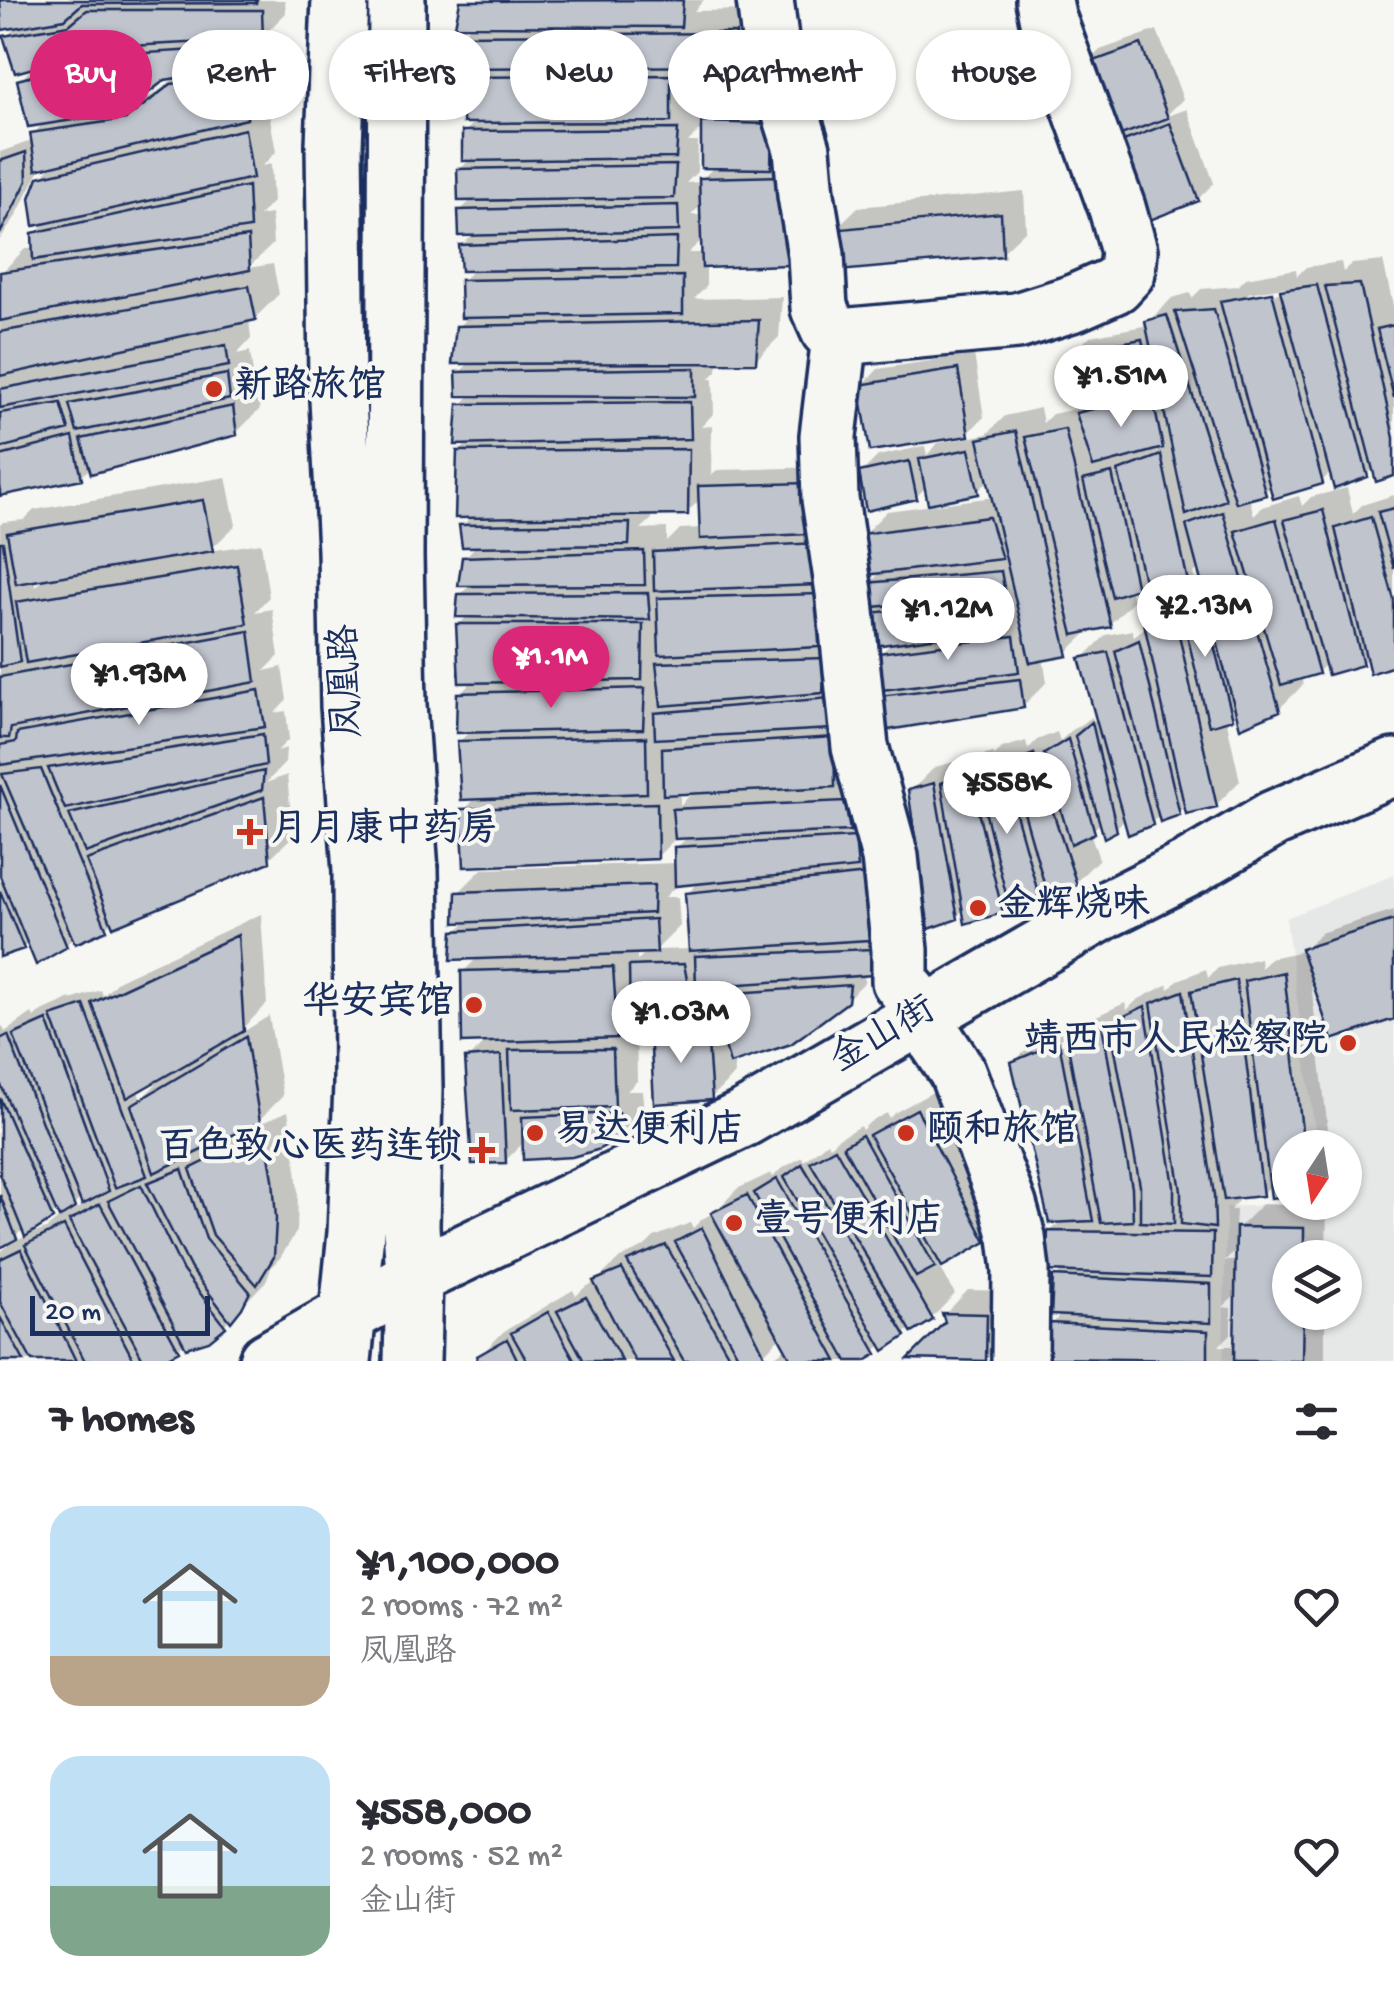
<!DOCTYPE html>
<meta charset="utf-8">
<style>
:root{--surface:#fff;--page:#f7f7f7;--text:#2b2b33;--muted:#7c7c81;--accent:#db2777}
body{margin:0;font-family:"Gochi Hand","LXGW WenKai TC",sans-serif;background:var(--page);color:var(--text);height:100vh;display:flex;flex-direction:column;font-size:38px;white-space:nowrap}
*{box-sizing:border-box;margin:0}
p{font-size:32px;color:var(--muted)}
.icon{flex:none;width:55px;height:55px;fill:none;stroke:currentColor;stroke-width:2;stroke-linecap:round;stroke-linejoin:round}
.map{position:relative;height:1361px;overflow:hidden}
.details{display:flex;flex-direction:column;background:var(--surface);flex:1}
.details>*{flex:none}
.top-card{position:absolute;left:30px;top:30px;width:1335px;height:90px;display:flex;gap:20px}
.needle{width:65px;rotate:192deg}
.fabs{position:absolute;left:1272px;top:1130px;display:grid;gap:20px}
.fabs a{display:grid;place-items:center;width:90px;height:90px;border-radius:50%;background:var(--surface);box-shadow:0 2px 8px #0004;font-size:50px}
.scale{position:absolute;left:30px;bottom:25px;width:180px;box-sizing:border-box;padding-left:10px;border:5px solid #1b2f5e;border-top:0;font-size:28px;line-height:35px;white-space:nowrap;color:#1b2f5e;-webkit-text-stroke:8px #f6f6f2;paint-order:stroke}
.price{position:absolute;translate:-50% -85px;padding:0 22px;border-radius:35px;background:#fff;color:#222;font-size:32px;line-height:65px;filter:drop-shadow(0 2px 5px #0008)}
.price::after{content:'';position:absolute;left:50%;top:60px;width:30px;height:22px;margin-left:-15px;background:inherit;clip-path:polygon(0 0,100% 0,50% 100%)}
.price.on{background:var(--accent);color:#fff}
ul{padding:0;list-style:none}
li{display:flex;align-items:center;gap:30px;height:250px;padding:0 50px}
li span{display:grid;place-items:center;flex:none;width:280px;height:200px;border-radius:30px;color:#555}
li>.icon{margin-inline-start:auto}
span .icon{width:120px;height:120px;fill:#fffc;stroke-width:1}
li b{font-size:42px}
h2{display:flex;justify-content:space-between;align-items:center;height:120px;padding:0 50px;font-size:42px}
.tag{padding:0 35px;border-radius:45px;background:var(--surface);box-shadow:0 2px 8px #0004;font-size:35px;line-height:90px}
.tag.on{background:var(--accent);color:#fff}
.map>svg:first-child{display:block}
</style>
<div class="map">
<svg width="1394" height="1361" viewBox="0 0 1394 1361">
<rect width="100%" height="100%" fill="#f6f6f2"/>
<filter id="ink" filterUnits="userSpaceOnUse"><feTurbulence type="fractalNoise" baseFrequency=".01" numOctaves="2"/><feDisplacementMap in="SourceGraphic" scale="20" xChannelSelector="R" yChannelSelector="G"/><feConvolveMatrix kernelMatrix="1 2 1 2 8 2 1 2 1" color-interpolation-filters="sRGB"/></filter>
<g filter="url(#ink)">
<path fill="#e6e7e7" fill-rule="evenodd" d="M1394 875V1361H1223L1226 1207 1345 1202V1148L1317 1147 1286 918ZM1290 1258H1345V1312H1290Z"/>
<path fill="#0003" fill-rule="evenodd" d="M0 0H285L286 13 268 31V41L255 54 270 52V92L252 110 268 106 276 152 262 166 271 164 273 202 259 216 271 214 273 244 248 268 273 264 279 294 255 318 249 319 251 339 237 354 250 351 253 373 238 387 257 383 260 409 236 433 92 466 81 477 0 494V274L25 249 35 247V234L48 220 40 178 55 163 41 167 16 216 0 240V152L34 140 33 134 45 122 20 81 37 64 6 37 19 24 4 27ZM179 75 152 96 139 98 164 77Z
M465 0H704L694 11 759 10 758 39 734 63 694 64V95L682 107 700 106 699 127 720 106 787 108 803 246 787 263 706 265V287L694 299 782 297 779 337 755 361H718L717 371 709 379H713L714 413 701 427 712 426 711 476 718 470 824 467 858 760 839 780 869 778 896 948 865 973 864 983 846 1000 734 1060 735 1074 711 1098 652 1032 665 1020 636 1021 637 1081 627 1091H642L644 1111 620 1135 525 1141 505 1161 468 1059 487 1040 463 972 479 956 456 932 468 920 458 893 482 869 677 863 676 848 689 836H678L657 857 464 810 477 797 459 742 471 730 460 694 474 680 458 625 469 615 460 595 472 583 464 558 477 545 462 526 472 516 459 452 469 442 461 405 472 393 459 373 470 362 458 327 470 315 462 281 475 268 461 246 474 234 460 211 472 199 459 170 471 159 465 132 476 120 467 78 479 65 461 36 473 23 463 3ZM703 127 715 166 702 179V182L686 183 697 172 698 142H688ZM703 203V215H691ZM704 238V253H688ZM701 499 702 528 680 529 667 542V528L641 529 652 519V513L687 512ZM694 791 680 805V792ZM700 881 687 894 691 949 656 950 680 926 678 897H665L676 886V883ZM648 950 637 961V951Z
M1157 30 1183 99 1165 117 1187 109 1214 183 1198 199 1110 148 1129 129 1083 67 1100 50Z
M1024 191 1026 230 1002 253 834 230 858 207Z
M1383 261 1394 310V473L1374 467 1367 475 1332 471 1322 481 1272 485 1264 493 1249 497 1254 515 1262 507 1299 496 1302 506 1311 497 1347 488 1353 514 1362 505 1394 495V664L1368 657 1362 663H1327L1318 672 1301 677 1303 685 1279 709 1238 711 1232 716 1226 718 1240 781 1216 805 1187 804 1178 813 1161 814 1151 823 1126 818 1115 829 1102 822 1090 832 1099 859 1075 883 1047 885 1038 893 1010 902 1001 911 965 908 956 917 911 791 935 767 957 761 959 770 968 760 993 753 994 756 1002 748 1026 741 1028 749 1037 740 1057 732 1060 741 1071 731 1092 717 1093 722 1098 717 1082 659 1106 635 1132 630 1134 636 1147 626 1142 601 1158 585 1146 576 1136 586 1130 588 1133 601 1109 625 1091 629 1066 653 1043 658 1047 682 1023 706 882 697 892 686 880 654 894 641 871 614 881 604 869 584 883 570 863 535 887 511 994 497 990 479 978 491 927 486 916 497 861 473 878 456 925 446 927 455 938 443 961 439V435L862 386 878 369 974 354 984 417 962 439 987 434 1005 416 1040 408 1043 423 1052 414 1085 407 1095 397 1119 391 1118 387 1073 353 1090 336 1149 325 1148 322 1172 298 1190 293 1192 298 1201 289 1238 286 1246 278 1296 269 1297 276 1306 267 1341 262 1343 272 1352 264ZM1284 287 1285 292 1248 298V293ZM1158 371 1161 382 1144 386ZM1200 567 1202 576 1196 583 1193 574Z
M226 477 236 525 209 551 261 543 269 597 255 612 272 609 279 656 264 671 282 667 287 700 275 713 286 711 289 739 277 751 286 748 285 763 266 783 287 775 293 836 268 860 113 920 105 928 75 936 66 945 29 941 23 947 0 954V525L3 522 24 520 34 510ZM46 576 35 587 34 578Z
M1394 910V1017L1310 975 1330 1148H1290V1193L1272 1184 1262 1194 1238 1196V1201L1230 1210H1236L1235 1231 1262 1204 1327 1205 1326 1258H1290V1312H1325V1361H1055L1060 1356 1052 1324 1062 1313 1056 1278 1064 1269 1050 1232 1062 1220 1014 1062 1038 1038 1083 1020 1084 1027 1094 1017 1125 1003 1127 1010 1137 1000 1168 984 1169 989 1178 980 1206 969 1208 978 1218 968 1260 958 1261 968 1270 958 1303 951 1320 933ZM1070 1035 1072 1040 1037 1054V1048ZM1238 1248V1261H1225ZM1238 1293 1237 1346H1219L1231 1334V1308L1223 1307Z
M261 914 267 1004 241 1030 243 1032 269 1016 283 1096 251 1128 288 1111 295 1154 298 1193 297 1231 280 1258 272 1266 266 1281 224 1325 185 1342 178 1349 154 1361H0V1251L1 1252 9 1244 27 1236 24 1228 14 1238 0 1245V1028L3 1026 5 1032 32 1013 34 1018 40 1012 71 998V1000L101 990 103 996 119 980ZM164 1076 141 1099 137 1089ZM231 1133 234 1137 217 1145 208 1154 205 1146ZM82 1197 85 1205 66 1215 65 1214ZM58 1210 61 1217 46 1229 34 1233 32 1230Z
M942 1087 1008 1216 984 1240 939 1265 955 1294 932 1318 883 1344 861 1361H767L788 1347 781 1336 764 1354 750 1361H478L479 1357 503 1332 573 1290 576 1296 584 1288 595 1282 620 1258 644 1247 654 1237 690 1223 693 1228 702 1219 715 1212 737 1189 771 1173 773 1177 780 1170 802 1157 804 1161 827 1142 830 1146 837 1139 860 1126 862 1130 870 1122 887 1113 889 1118 896 1112Z
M968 1290 1010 1291 1009 1336 985 1360 948 1323 945 1314Z"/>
<path fill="#c0c4cd" stroke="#1b2f5e" stroke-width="2.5" d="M0 0H257L256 3 82 4 65 19 2 30Z
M683 0 681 27 455 26 460 1Z
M87 10H262L263 39 110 47 15 73 3 36 69 25Z
M736 33V66L460 68 458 35Z
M1141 44 1168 118 1107 140 1080 66Z
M244 47 246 67 165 80 124 112 28 127 17 80 114 55Z
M247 75V119L36 170 30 133 126 119 171 84Z
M671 75V122L463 123 464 77Z
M701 122 772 124 771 169 701 168Z
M1170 123 1199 201 1137 225 1108 147Z
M245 129 253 178 34 226 30 198 38 177Z
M678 129 676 158 462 161V131Z
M26 152 27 181 0 234V161Z
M676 165 674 198 458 201 457 169Z
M785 176 788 265 702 268 699 178Z
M248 186 250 228 33 260 32 233Z
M678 205 679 231 459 236 458 210Z
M1001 213 1003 256 839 271 831 230Z
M248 237 250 270 0 321V272Z
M677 238 676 268 461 271 459 245Z
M683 276V314L461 318 460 280Z
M1360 284 1394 438V476L1376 482 1325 286Z
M1317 285 1368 477 1334 489 1280 290Z
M249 286 256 320 0 376V332Z
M1272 292 1323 484 1273 499 1220 301Z
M1214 309 1266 495 1236 503 1175 312Z
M1167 315 1226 500 1186 515 1145 321Z
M759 320 756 363 452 364 456 326Z
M1394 325V398L1377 329Z
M1142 339 1150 382 1080 397 1071 352Z
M226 345 229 366 0 408V389Z
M695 368V397L457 396 456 372Z
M958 369 969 436 870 451 859 385Z
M227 374 230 399 77 432 69 404Z
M1152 395 1163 448 1093 467 1076 413Z
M690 402 691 439 455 445 458 404Z
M61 403 69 430 0 448V413Z
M233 406 237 435 91 474 81 439Z
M1065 429 1111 627 1073 635 1025 437Z
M1016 431 1068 656 1030 663 978 439Z
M73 437 82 479 0 496V456Z
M689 449 688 515 455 518 457 451Z
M969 449 979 494 928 504 919 459Z
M1161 455 1188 582 1146 589 1118 471Z
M909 461 917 499 866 511 859 472Z
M1112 473 1137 589 1112 597 1083 480Z
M808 483V534L700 539 698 486Z
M203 500 213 551 16 584 7 533Z
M1394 508V569L1378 512Z
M1323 510 1363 665 1328 675 1284 520Z
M1223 512 1280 711 1240 728 1186 525Z
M989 517 1002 559 865 575 861 534Z
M1371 517 1394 600V666L1370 674 1335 528Z
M1276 519 1319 674 1281 685 1235 531Z
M630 523 629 545 462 547 459 525Z
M0 542H3L20 662 0 667Z
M817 543V585L654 591 653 552Z
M644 551 645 585 458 586 462 557Z
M237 565 247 624 26 663 16 602Z
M1001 571 1005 593 864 608 866 583Z
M1200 592 1233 719 1209 726 1178 597Z
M648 593 650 620 456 617 458 594Z
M819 594V647L659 655 657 598Z
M1170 594 1217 807 1186 814 1139 600Z
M1008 600 1011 627 874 646 868 613Z
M456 624H643L642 680 459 683Z
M249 631 256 682 11 728 9 738H0V677Z
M1014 636 1019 672 882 690 878 653Z
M1139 640 1180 815 1160 822 1115 651Z
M1108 652 1153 825 1128 835 1079 658Z
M825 658 823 693 661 706 656 663Z
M1020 679 1024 708 882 731 879 696Z
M645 688 643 729 456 733 457 693Z
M259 690 265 727 0 765V745L16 742 17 733Z
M830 698 832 729 655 739 654 713Z
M1092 722 1117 831 1104 838 1075 736Z
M263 734 266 765 65 809 48 768Z
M646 737 647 793 461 800 457 741Z
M834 737 835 787 663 795 662 748Z
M1068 739 1095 833 1071 844 1044 754Z
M1034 754 1077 885 1048 897 1010 763Z
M1002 764 1039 896 1010 910 975 771Z
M41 769 107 930 75 944 2 774Z
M264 771 262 790 85 853 69 814Z
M969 775 1003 913 965 924 941 783Z
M934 783 958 919 929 929 908 790Z
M0 785 67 947 36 965 0 876Z
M264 797 270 862 113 927 86 860Z
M845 801 850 831 675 839 672 809Z
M657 803 658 859 464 867 461 809Z
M855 837 858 868 675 886 674 847Z
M868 874 869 940 689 951 685 893Z
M654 885 653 913 455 923 456 892Z
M0 891 24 949 0 957Z
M655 919 657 953 451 960 453 931Z
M1394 920V1019L1332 1040 1301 949Z
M238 935 244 1031 127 1098 92 1003Z
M872 949 873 975 696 987 695 956Z
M684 964 690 996 850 985 848 1002 791 1044 730 1064 718 1020 630 1024 629 966Z
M613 967 618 1038 462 1043 461 971Z
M1284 972 1304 1148H1290V1196L1271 1198 1244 981Z
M1236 980 1263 1196 1224 1200 1191 991Z
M1183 991 1214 1195 1215 1228 1181 1224V1191L1151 1003Z
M84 1005 147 1176 115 1188 51 1016Z
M1145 1006 1174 1186V1224L1140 1222V1186L1110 1023Z
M47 1020 109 1191 82 1205 13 1035Z
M1102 1025 1132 1188 1133 1221 1101 1223 1067 1041Z
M707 1028 712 1100 654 1104 650 1031Z
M8 1035 75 1208 59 1218 0 1083V1039Z
M246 1037 260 1122 154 1173 131 1105Z
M1059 1042 1093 1221 1049 1223 1011 1062Z
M613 1049 615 1107 511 1110 509 1050Z
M501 1055 506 1163 472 1164 465 1058Z
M0 1098 53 1219 25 1237 0 1175Z
M917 1109 986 1242 942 1267 869 1135Z
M619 1113 621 1138 597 1150 572 1157 523 1160 522 1117Z
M265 1132 273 1179 276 1219 274 1257 257 1285 213 1235 190 1169Z
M862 1135 935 1267 916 1277 843 1146Z
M835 1148 933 1320 912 1333 810 1162Z
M802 1164 906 1336 884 1351 784 1177Z
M182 1169 206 1239 250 1292 242 1308 231 1322 191 1269 147 1183Z
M777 1179 877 1354 865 1361H847L754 1193Z
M141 1185 183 1271 226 1327 209 1341 186 1348 108 1201Z
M0 1195 17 1239 0 1248Z
M747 1195 837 1361H792L711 1213Z
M100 1204 179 1351 160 1361H144L69 1221Z
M64 1226 134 1361H85L25 1245Z
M1236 1227 1304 1228V1258H1290V1312H1303L1302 1361H1234Z
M702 1228 765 1356 756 1361H741L675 1242Z
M1048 1231 1213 1233 1212 1277 1046 1271Z
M666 1245 732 1361H684L627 1261Z
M21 1249 76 1361H32L0 1302V1259Z
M622 1269 674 1361H635L593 1281Z
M1053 1276 1211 1284V1323L1051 1315Z
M586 1297 622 1361H584L557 1311Z
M548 1312 575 1361H527L511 1333Z
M942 1313 987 1314 986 1361 908 1359 945 1322Z
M0 1317 24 1361H0Z
M1049 1323 1208 1331V1360L1047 1358Z
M507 1339 518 1361H476L477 1356Z"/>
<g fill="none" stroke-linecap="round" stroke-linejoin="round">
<defs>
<path id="minor" d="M765 0 772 54 802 149 806 195 816 255 819 308 829 330 840 337 828 436 830 499 844 592 860 747 890 857 900 950V981L925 1012
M840 337 1017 321 1074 303 1115 285 1127 272 1129 251 1117 208 1047 16 1044 0
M935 1038 957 1071 1008 1205 1017 1237 1021 1270 1020 1361"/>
<path id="major" d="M340 0 334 144 337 381 346 550 349 706 361 871 362 1085 356 1233 343 1361
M397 0 395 557 398 705 410 871 414 1089 411 1226 414 1277 412 1361
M267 1361 414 1277 745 1118 1106 910 1191 867 1273 819 1394 767"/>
</defs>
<use href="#minor" stroke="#1b2f5e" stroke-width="62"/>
<use href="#major" stroke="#1b2f5e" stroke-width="62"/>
<use href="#minor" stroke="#f6f6f2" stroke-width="55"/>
<use href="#major" stroke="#f6f6f2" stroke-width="55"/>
</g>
</g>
<g fill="#c8321e" stroke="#f6f6f2" stroke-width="4">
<circle cx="214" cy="389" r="10"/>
<path d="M245 817h10v10h10v10h-10v10h-10v-10h-10v-10h10z"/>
<circle cx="978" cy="908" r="10"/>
<circle cx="474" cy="1005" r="10"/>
<circle cx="1348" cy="1043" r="10"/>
<circle cx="535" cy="1133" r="10"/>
<circle cx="906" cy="1133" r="10"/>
<path d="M477 1135h10v10h10v10h-10v10h-10v-10h-10v-10h10z"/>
<circle cx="734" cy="1223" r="10"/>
</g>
<g text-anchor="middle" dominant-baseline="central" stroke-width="8" stroke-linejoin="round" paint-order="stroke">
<g font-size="38" font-weight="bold" fill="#1b2f5e" stroke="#f6f6f2" text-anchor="start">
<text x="234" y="389">新路旅馆</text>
<text x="270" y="832">月月康中药房</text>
<text x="998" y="908">金辉烧味</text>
<text x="454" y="1005" text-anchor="end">华安宾馆</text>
<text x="1328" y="1043" text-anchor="end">靖西市人民检察院</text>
<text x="555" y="1133">易达便利店</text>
<text x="926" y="1133">颐和旅馆</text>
<text x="462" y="1150" text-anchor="end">百色致心医药连锁</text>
<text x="754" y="1223">壹号便利店</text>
</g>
<g font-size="38" fill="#1b2f5e" stroke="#f6f6f2">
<text transform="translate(349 681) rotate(-92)">凤凰路</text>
<text transform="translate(884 1037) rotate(-30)">金山街</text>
</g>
</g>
</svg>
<div class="fabs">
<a><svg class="needle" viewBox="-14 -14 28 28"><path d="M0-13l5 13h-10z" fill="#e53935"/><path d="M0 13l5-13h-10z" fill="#7c7c81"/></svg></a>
<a><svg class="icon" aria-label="layers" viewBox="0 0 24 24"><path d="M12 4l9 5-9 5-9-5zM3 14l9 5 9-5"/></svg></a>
</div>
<div class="scale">20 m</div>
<b class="price" style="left:1121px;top:430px">¥1.51M</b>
<b class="price" style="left:1205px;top:660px">¥2.13M</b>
<b class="price" style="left:948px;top:663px">¥1.12M</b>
<b class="price on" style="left:551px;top:711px">¥1.1M</b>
<b class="price" style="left:139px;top:728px">¥1.93M</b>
<b class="price" style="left:1007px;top:837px">¥558K</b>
<b class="price" style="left:681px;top:1066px">¥1.03M</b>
<div class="top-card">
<a class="tag on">Buy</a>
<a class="tag">Rent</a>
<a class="tag">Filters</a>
<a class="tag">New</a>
<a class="tag">Apartment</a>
<a class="tag">House</a>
</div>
</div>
<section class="details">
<h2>7 homes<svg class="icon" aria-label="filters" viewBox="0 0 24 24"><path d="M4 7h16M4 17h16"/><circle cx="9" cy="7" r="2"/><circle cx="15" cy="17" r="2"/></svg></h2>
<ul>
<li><span style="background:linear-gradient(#bfe0f5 75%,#b9a48a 0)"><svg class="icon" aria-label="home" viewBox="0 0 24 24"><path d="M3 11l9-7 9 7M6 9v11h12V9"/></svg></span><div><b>¥1,100,000</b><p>2 rooms · 72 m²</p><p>凤凰路</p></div><svg class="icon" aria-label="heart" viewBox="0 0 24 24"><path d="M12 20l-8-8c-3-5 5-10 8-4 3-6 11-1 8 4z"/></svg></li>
<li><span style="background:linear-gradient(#bfe0f5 65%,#7fa58c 0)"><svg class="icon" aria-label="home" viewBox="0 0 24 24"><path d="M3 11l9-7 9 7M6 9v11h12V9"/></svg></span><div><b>¥558,000</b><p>2 rooms · 52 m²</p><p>金山街</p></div><svg class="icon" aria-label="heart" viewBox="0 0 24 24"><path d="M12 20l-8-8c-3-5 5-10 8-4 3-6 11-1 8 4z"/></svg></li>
</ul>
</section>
